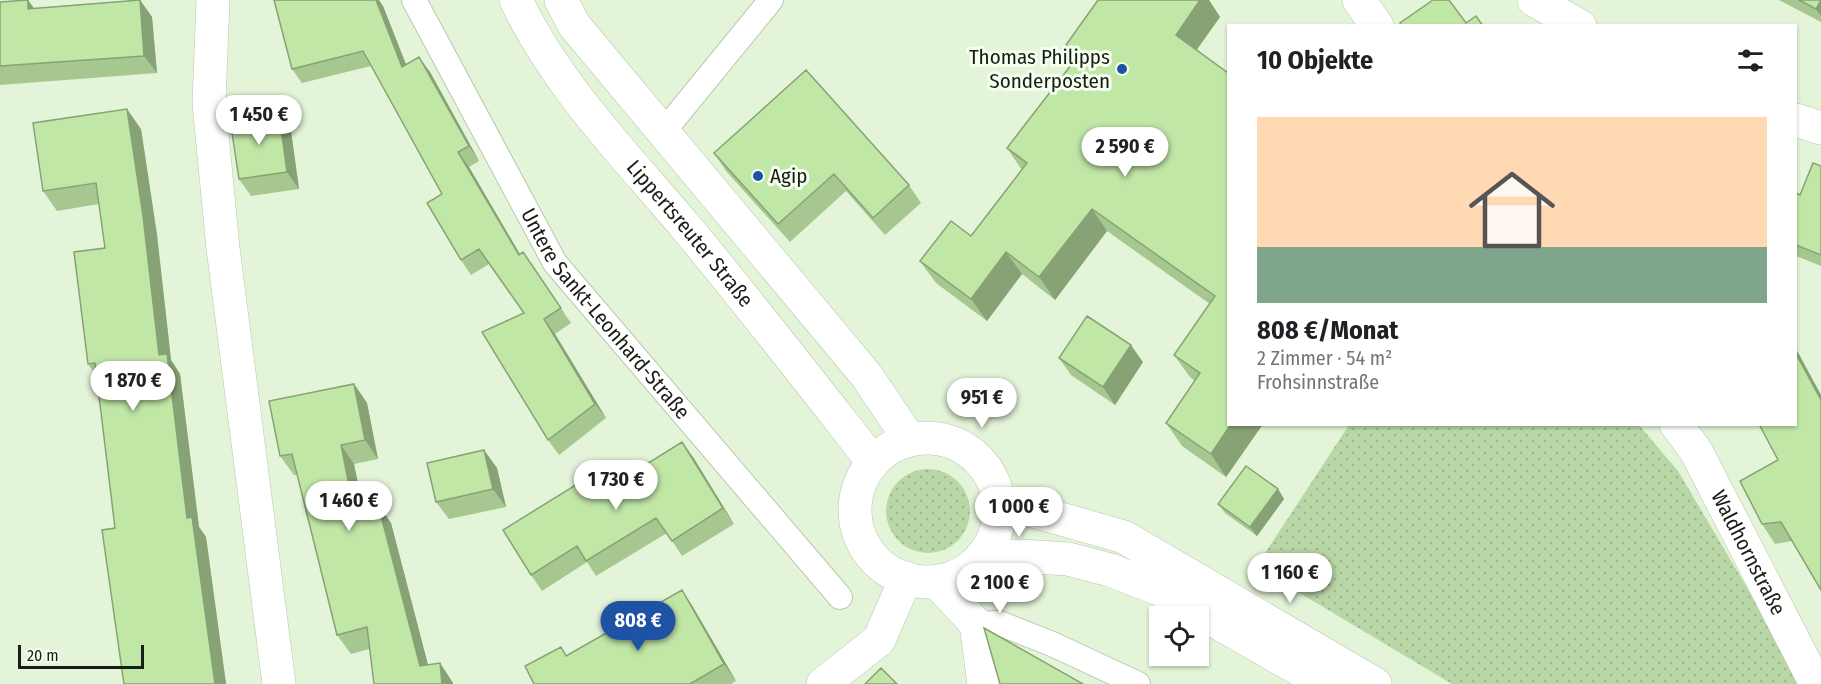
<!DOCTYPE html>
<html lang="de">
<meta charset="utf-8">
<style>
:root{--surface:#fff;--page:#f6f6f6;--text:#202124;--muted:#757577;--accent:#1d52a4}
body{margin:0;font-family:"Fira Sans Condensed",sans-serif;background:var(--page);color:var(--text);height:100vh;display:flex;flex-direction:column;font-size:22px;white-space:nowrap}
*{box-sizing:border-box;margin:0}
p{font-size:20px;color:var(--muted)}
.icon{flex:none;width:33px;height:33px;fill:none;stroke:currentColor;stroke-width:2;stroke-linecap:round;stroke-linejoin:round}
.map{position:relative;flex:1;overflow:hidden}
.drawer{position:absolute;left:1227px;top:24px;width:570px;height:402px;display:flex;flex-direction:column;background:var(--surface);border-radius:0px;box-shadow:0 2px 4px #0004}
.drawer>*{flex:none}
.tools{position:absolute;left:1149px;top:606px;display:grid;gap:12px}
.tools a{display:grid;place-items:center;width:60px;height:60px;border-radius:0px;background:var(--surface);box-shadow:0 2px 4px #0004;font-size:30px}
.scale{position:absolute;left:18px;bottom:15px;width:126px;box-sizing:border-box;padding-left:6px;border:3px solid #181e15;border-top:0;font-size:16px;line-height:21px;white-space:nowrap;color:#181e15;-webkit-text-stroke:4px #f5ffef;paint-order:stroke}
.price{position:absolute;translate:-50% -51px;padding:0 14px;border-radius:21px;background:#fff;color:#222;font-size:20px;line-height:39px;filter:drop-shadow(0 2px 3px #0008)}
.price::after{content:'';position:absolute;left:50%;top:36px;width:18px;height:14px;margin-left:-9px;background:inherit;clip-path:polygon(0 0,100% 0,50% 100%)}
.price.active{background:var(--accent);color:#fff}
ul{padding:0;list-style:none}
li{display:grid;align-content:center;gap:12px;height:318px;padding:0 30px}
li span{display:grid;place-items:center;height:186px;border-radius:0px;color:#555}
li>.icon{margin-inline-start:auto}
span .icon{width:108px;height:108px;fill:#fffc;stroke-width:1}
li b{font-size:26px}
h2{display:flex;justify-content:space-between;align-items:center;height:72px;padding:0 30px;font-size:26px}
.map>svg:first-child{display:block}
</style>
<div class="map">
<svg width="1821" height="684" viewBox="0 0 1821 684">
<defs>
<pattern id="grass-dots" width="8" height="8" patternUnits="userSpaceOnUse" patternTransform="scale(1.5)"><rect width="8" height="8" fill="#b9d7a6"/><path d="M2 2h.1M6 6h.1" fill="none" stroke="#9eb88e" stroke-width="1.8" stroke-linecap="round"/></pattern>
</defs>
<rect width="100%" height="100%" fill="#e4f4d9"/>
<path fill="url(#grass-dots)" d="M1349 425H1639L1678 471 1804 684H1452L1256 567Z
M886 511a42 42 0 1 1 84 0a42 42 0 1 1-84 0Z"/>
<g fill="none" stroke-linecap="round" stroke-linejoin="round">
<defs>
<g id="lane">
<path id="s1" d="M414 0 555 263 840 597"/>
<path d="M664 131 771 0"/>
<path d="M976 624 999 623 1052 644 1138 684"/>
</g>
<g id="street">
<path d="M213 0 209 104 223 248 279 684"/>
<path d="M1359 0 1377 26"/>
<path d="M1534 0 1580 26"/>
<path d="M1796 120 1821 128"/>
<path id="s2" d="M1676 424 1696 451 1816 684"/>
<path d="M936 581 976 624 984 684"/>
</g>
<g id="secondary">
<path id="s3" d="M516 0C556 85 625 155 685 226 749 303 811 383 873 462"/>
<path d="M561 0 574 25 866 375 910 440"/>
<circle cx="927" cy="510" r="72"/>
<path d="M998 501 1124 537 1375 684"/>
<path d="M981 557 1020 556 1068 559 1110 570 1159 589 1325 684"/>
<path d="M823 684 879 640 906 578"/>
</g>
</defs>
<use href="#lane" stroke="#b8c8ae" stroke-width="26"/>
<use href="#street" stroke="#b8c8ae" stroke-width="34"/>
<use href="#secondary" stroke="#b8c8ae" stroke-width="34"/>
<use href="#lane" stroke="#fff" stroke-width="24"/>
<use href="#street" stroke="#fff" stroke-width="33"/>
<use href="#secondary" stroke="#fff" stroke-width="33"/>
</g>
<path fill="#a6c790" d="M28 0 34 8 140 0 152 17 157 73 0 85V2Z
M1098 0H1209L1220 17 1197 50 1228 424H1263L1226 477 1182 446 1166 423 1195 381 1190 377 1174 355 1210 304 1107 231 1055 300 1022 274 987 321 936 283 920 261 971 236 1022 170 1007 148 1076 59 1066 45Z
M1779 0H1821V22Z
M383 6 406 65 430 72 479 161 469 167 520 254 523 252 571 323 555 334 606 418 559 455 548 440 524 313 489 264 471 275 461 260 442 194 371 66 302 83 292 69Z
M141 129 157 235 171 360 180 374 199 527 206 537 226 684H124L115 528 97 376 88 364 105 248 99 204 57 211 43 191Z
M291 131 299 189 251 196 239 179Z
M714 153 909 185 921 203 885 235 846 191 790 242 726 171Z
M1821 166V266L1796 256V193L1800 195Z
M1796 349 1821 395 1792 541 1775 544 1762 524 1778 460 1796 424Z
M1059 358 1143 362 1115 405 1071 375Z
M354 384 367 403 378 459 354 464 363 507 391 523 428 665 440 663 453 683 369 649 351 654 337 635 297 475H294L280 456Z
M484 450 497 468 506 507 449 519 436 502Z
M693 457 734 524 682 556 667 533 596 576 587 562 542 591 531 575 607 489Z
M1278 489 1284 499 1257 536 1225 513 1218 504Z
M682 590 693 607 736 681 731 684H534L567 655Z"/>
<path fill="#87a275" d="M28 0 40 17 28 9Z
M140 0 152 17 157 73 144 56Z
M376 0H379L383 6 413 82 402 67Z
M1200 0H1209L1220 17 1191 57 1176 35Z
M1821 0V16L1816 9Z
M419 57 430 72 479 161 469 146Z
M127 109 141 129 157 235 171 360 180 374 199 527 206 537 226 684H215L159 355Z
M279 113 291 131 299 189 287 172Z
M458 152 469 167 529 270 519 255Z
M1092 209 1107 231 1055 300 1039 277Z
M1006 252 1022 274 987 321 971 299Z
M544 319 555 334 606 418 595 404Z
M1131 345 1143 362 1115 405 1103 387Z
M1796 349 1821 395V400L1796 354Z
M354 384 367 403 378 459 365 440Z
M1231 424H1263L1226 477 1211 454Z
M682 442 693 457 734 524 723 508Z
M341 445 354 464 367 529 354 510Z
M484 450 497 468 506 507 493 489Z
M1278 489 1284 499 1257 536 1250 527Z
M378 504 391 523 433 684 420 666Z
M682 590 693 607 736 681 724 664Z
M440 663 453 683V684H442Z"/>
<path fill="#c1e7a7" stroke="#87a275" stroke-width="1.5" d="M28 0V9L140 0 144 56 0 66V2Z
M274 0H376L402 67 419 57 469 146 458 152 519 255 523 252 561 308 544 319 595 404 548 440 482 332 524 313 479 249 461 260 427 203 442 194 363 51 292 69Z
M1098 0H1200L1176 35 1228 73V424H1231L1211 454 1166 423 1200 373 1174 355 1215 296 1092 209 1039 277 1006 252 971 299 920 261 951 221 971 236 1027 163 1007 148 1078 56 1066 45Z
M1433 0H1449L1466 23 1476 16 1483 26H1402L1400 23Z
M1799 0H1821L1816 9Z
M806 70 909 185 873 218 834 174 778 224 714 153Z
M127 109 143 216 159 355 167 354 187 518 192 517 215 684H124L102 530 115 528 95 363 88 364 74 252 105 248 96 183 43 191 33 123Z
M279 113 287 172 239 179 230 120Z
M1813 163 1821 166V255L1796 245V193L1800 195Z
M1087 316 1131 345 1103 387 1059 358Z
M1796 354 1821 400V590L1781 522 1762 524 1740 481 1778 460 1759 424H1796Z
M354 384 365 440 341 445 354 510 378 504 420 666 440 663 442 684H374L367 627 337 635 292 454 280 456 269 401Z
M682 442 723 508 672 541 656 518 586 561 577 546 531 575 503 530 595 473 605 490Z
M484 450 493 489 436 502 427 463Z
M1246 466 1278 489 1250 527 1218 504Z
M682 590 724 664 690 684H534L525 666 561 647 566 656Z
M984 628 1083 684H1000Z
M881 668 897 684H865Z"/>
<g fill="#1d52a4" stroke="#f5ffef" stroke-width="2">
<circle cx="1122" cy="69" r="6"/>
<circle cx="758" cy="176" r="6"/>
</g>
<g text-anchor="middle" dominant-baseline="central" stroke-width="6" stroke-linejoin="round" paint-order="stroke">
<g font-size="21" fill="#181e15" stroke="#f5ffef" text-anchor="end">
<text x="1110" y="57">Thomas Philipps<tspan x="1110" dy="24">Sonderposten</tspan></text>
<text x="770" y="176" text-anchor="start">Agip</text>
</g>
<g font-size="21" fill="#181e15" stroke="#f5ffef">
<text stroke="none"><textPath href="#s3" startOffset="292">Lippertsreuter Straße</textPath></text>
<text stroke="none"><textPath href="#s1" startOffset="369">Untere Sankt-Leonhard-Straße</textPath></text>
<text stroke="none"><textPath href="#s2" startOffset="148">Waldhornstraße</textPath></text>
</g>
</g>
</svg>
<div class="tools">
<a><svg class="icon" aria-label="locate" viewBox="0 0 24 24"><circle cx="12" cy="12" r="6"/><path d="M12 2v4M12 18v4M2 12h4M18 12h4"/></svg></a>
</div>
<div class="scale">20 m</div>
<b class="price" style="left:259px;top:146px">1 450 €</b>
<b class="price" style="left:1125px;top:178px">2 590 €</b>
<b class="price" style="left:133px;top:412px">1 870 €</b>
<b class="price" style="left:982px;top:429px">951 €</b>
<b class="price" style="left:616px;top:511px">1 730 €</b>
<b class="price" style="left:349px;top:532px">1 460 €</b>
<b class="price" style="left:1019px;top:538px">1 000 €</b>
<b class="price" style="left:1290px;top:604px">1 160 €</b>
<b class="price" style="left:1000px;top:614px">2 100 €</b>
<b class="price active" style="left:638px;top:652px">808 €</b>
<section class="drawer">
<h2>10 Objekte<svg class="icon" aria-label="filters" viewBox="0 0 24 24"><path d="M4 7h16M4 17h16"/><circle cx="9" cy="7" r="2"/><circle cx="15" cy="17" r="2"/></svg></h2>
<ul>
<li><span style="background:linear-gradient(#ffd9b3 70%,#7fa58c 0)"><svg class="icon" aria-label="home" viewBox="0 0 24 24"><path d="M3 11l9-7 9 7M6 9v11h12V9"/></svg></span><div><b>808 €/Monat</b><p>2 Zimmer · 54 m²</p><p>Frohsinnstraße</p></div></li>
</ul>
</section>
</div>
